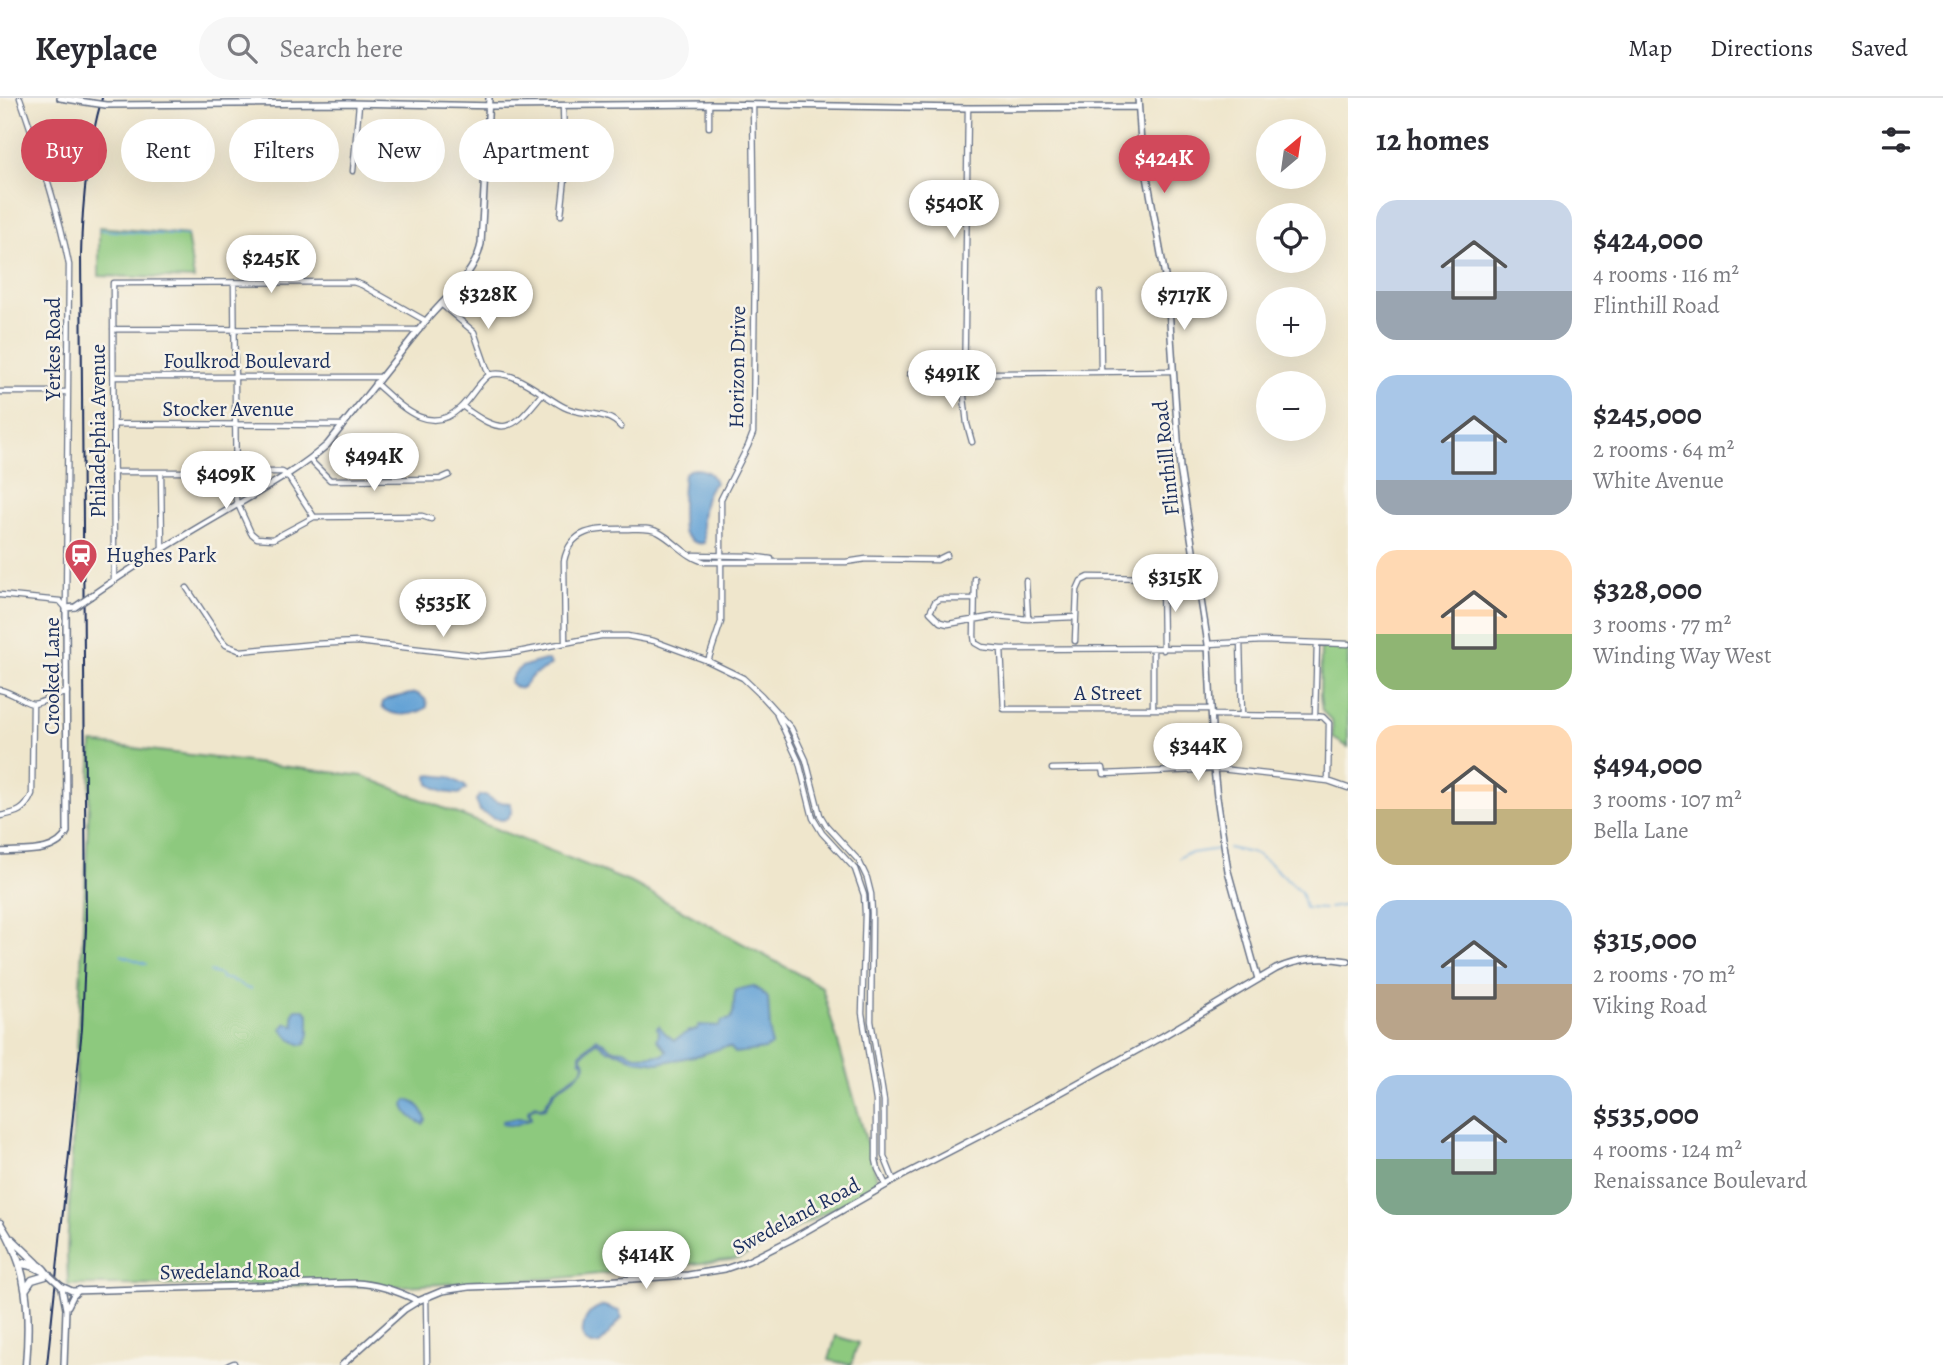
<!DOCTYPE html>
<meta charset="utf-8">
<style>
:root{--surface:#fff;--page:#f7f7f7;--text:#2b2b33;--muted:#7c7c81;--line:#e1e1e2;--accent:#d1495b}
body{margin:0;font-family:Alegreya,serif;background:var(--page);color:var(--text);height:100vh;display:flex;flex-direction:column;font-size:26px;white-space:nowrap}
*{box-sizing:border-box;margin:0}
p{font-size:23px;color:var(--muted)}
.icon{flex:none;width:38px;height:38px;fill:none;stroke:currentColor;stroke-width:2;stroke-linecap:round;stroke-linejoin:round}
.map{position:relative;flex:1;overflow:hidden}
.sheet{display:flex;flex-direction:column;background:var(--surface);width:595px}
.sheet>*{flex:none}
.hud{position:absolute;left:21px;top:21px;width:665px;height:63px;display:flex;gap:14px}
.needle{width:46px;rotate:29deg}
.controls{position:absolute;left:1256px;top:21px;display:grid;gap:14px}
.controls a{display:grid;place-items:center;width:70px;height:70px;border-radius:50%;background:var(--surface);box-shadow:0 7px 28px #0002;font-size:35px}
.price{position:absolute;translate:-50% -60px;padding:0 16px;border-radius:24px;background:#fff;color:#222;font-size:23px;line-height:46px;filter:drop-shadow(0 2px 4px #0008)}
.price::after{content:'';position:absolute;left:50%;top:42px;width:21px;height:16px;margin-left:-10px;background:inherit;clip-path:polygon(0 0,100% 0,50% 100%)}
.price.on{background:var(--accent);color:#fff}
ul{padding:0;list-style:none}
li{display:flex;align-items:center;gap:21px;height:175px;padding:0 28px}
li span{display:grid;place-items:center;flex:none;width:196px;height:140px;border-radius:21px;color:#555}
li>.icon{margin-inline-start:auto}
span .icon{width:84px;height:84px;fill:#fffc;stroke-width:1}
li b{font-size:30px}
h2{display:flex;justify-content:space-between;align-items:center;height:84px;padding:0 28px;font-size:30px}
.tag{padding:0 24px;border-radius:32px;background:var(--surface);box-shadow:0 7px 28px #0002;font-size:24px;line-height:63px}
.tag.on{background:var(--accent);color:#fff}
header{display:flex;align-items:center;gap:42px;box-sizing:border-box;height:98px;padding:0 35px;background:var(--surface);border-bottom:2px solid var(--line)}
header strong{font-size:33px}
nav{display:flex;gap:38px;margin-inline-start:auto;font-size:24px}
.search{width:490px;height:63px;background:var(--page);display:flex;align-items:center;gap:18px;box-sizing:border-box;padding:0 24px;border-radius:38px;color:var(--muted);font-size:26px}
main{display:flex;flex:1;min-height:0}
.map>svg:first-child{display:block}
</style>
<header>
<strong>Keyplace</strong>
<div class="search"><svg class="icon" aria-label="search" viewBox="0 0 24 24"><circle cx="10" cy="10" r="6"/><path d="M15 15l6 6"/></svg>Search here</div>
<nav><a>Map</a><a>Directions</a><a>Saved</a></nav>
</header>
<main>
<div class="map">
<svg width="1348" height="1267" viewBox="0 0 1348 1267">
<rect width="100%" height="100%" fill="#f7f3e8"/>
<filter id="ink" filterUnits="userSpaceOnUse"><feTurbulence type="fractalNoise" baseFrequency=".0143" numOctaves="2"/><feDisplacementMap in="SourceGraphic" scale="14" xChannelSelector="R" yChannelSelector="G"/><feConvolveMatrix kernelMatrix="1 2 1 2 8 2 1 2 1" color-interpolation-filters="sRGB"/></filter>
<filter id="wash" filterUnits="userSpaceOnUse"><feTurbulence type="fractalNoise" baseFrequency=".00686" numOctaves="4" result="noise"/><feDisplacementMap in="SourceGraphic" scale="28" xChannelSelector="R" yChannelSelector="G"/><feGaussianBlur stdDeviation="1.57" result="paint"/><feColorMatrix in="noise" values="0 0 0 0 0 0 0 0 0 0 0 0 0 0 0 0 0 1.4 0 .05"/><feComposite in="paint" operator="in"/></filter>
<g filter="url(#wash)">
<rect width="100%" height="100%" fill="#efe6cc"/>
<path fill="#8dc97e" stroke="#547c6e" stroke-width="2" d="M99 129 187 137 194 181 99 178Z
M1321 548 1348 549V649L1333 640 1332 623 1322 613 1320 598Z
M92 645 363 678 634 786 822 889 877 1080 875 1088 739 1161 561 1180 404 1188 68 1187 67 1154Z
M836 1238 858 1245 851 1267 829 1262Z"/>
<path fill="#63a2d5" stroke="#3f689a" stroke-width="2" d="M696 371C706 372 712 375 715 385 705 392 703 410 702 422 702 430 705 438 704 445 694 447 689 441 683 434 681 414 682 395 684 376L689 372Z
M545 562H548L551 566C545 573 538 573 532 578 524 586 523 598 510 584 517 565 528 568 545 562Z
M415 595C422 597 428 602 427 609 415 618 394 620 382 609L383 604 387 601Z
M429 677 449 679 465 688 466 691 459 696 443 694 429 686 428 679Z
M480 697H485L497 704 510 705 512 712C507 730 493 719 480 713L476 702Z
M753 888 762 894 768 900 771 947 765 951 735 955 730 949H724L700 957 659 965 635 962 622 955 608 952 597 943 582 957V960L586 966 580 975 556 992 545 1010 541 1011 536 1009 529 1012 531 1021C521 1025 513 1029 502 1026V1023L518 1020 529 1021 530 1019 528 1014 529 1011 536 1007 540 1010 544 1009 554 992 583 972 584 964 580 962V956L597 940 612 951 624 952 635 958 663 957 667 953 657 941 659 936 657 930 659 928 664 934 674 942 688 934 698 931 699 927 719 928 722 923 731 921C736 912 732 901 736 892Z
M296 911H304L309 917V936L306 946 302 947C295 945 285 938 282 930L287 925 294 928 293 915Z
M407 1002C417 1004 424 1012 426 1022L423 1026C415 1023 405 1016 404 1006Z
M604 1208 619 1213 622 1220 600 1246C574 1254 579 1210 604 1208Z"/>
<g fill="none" stroke-linecap="round" stroke-linejoin="round">
<path stroke="#63a2d5" stroke-width="2" d="M99 132 187 138
M1228 750 1256 756 1270 766 1301 794 1305 810 1324 811
M1179 760 1185 756 1219 751
M1329 810 1348 807
M121 857 146 866
M210 874 220 877 221 880 231 882 234 885 235 883 246 890 251 891"/>
</g>
</g>
<g filter="url(#ink)">
<g fill="none" stroke-linecap="round" stroke-linejoin="round">
<defs>
<path id="minor" d="M20 0C39 56 58 109 69 167L66 510
M968 10 964 299 967 326 972 344
M709 29V6
M353 73 359 6
M561 117 565 80 563 8
M234 185 236 402 251 435 257 440 273 441 314 419 422 418 431 421
M1100 195 1101 274
M441 206 474 234 489 277
M113 231 419 232
M910 276 1173 273
M489 277C512 269 544 299 564 309 583 319 606 311 621 329
M114 279H381
M375 285C399 306 428 340 460 310 471 300 477 286 489 277
M0 294H68
M462 308C503 338 511 335 542 296
M114 326 343 327
M310 362 330 382 440 381 449 377
M113 374H282L287 377 314 419
M161 374 162 451
M693 457 750 458 771 461
M1162 480 1163 552
M975 481 974 538 975 545 982 549 1001 551 1208 550
M114 482 113 185 353 184 362 187 426 223
M1026 483 1028 521
M187 490 220 540 226 547 241 553 314 546 358 544 481 558 513 555 601 538H627L654 543 708 563 743 580 762 598 791 630 806 662 820 717 826 727 859 763 867 780 871 796 872 815 871 923 884 1003V1058L894 1083
M0 497 60 503 66 510
M975 501H940L935 504 930 514 940 524 948 526 996 518 1028 521 1075 519
M1075 543 1077 492 1081 483 1089 479 1162 480 1197 477
M1240 544 1242 616
M565 545 564 463C571 429 598 431 625 431 636 431 649 429 658 434 674 442 687 460 705 464H846L866 461 937 462 947 457
M1317 545 1315 618 1323 619 1329 625 1328 683
M1208 546 1263 543 1348 546
M1001 551 1004 611H1211
M1153 552V610
M708 563 721 524V401L748 348 753 335 755 160 753 7
M0 592C11 593 26 606 33 606 39 606 60 596 67 594
M777 617 799 664 813 720 822 735 855 771 864 797 865 815 862 915 876 1003V1062L878 1071 886 1087
M1212 617 1315 618
M1052 671 1103 670 1104 676 1221 671 1328 683 1348 690
M0 718C17 715 25 713 32 696L33 606
M426 1199 427 1267
M229 1267 234 1265"/>
<path id="tertiary" d="M60 0 92 5
M1138 0 1141 45 1168 195 1180 370 1208 546 1214 671 1217 699 1228 773 1258 881
M106 7 347 5 500 8 709 6 968 10 1138 9
M91 498C134 468 178 441 223 415 258 394 296 374 327 347 360 306 392 265 425 224 444 201 475 177 481 146L489 0
M0 754C22 752 56 757 67 734L66 510 75 509
M62 1190 66 1211 64 1267
M68 1208 73 1198 79 1192"/>
<path id="secondary" d="M20 1166C32 1161 41 1165 48 1176
M20 1166 33 1169 47 1176
M61 1188 72 1193 355 1185C377 1186 398 1193 418 1203
M342 1267 405 1211 418 1203 442 1193 469 1189 577 1185 688 1177 725 1171 748 1163 790 1142 902 1078 1020 1017 1163 938 1276 871C1300 860 1322 859 1348 863"/>
<path id="primary" d="M0 1125C29 1167 30 1218 26 1267
M12 1141 37 1165
M26 1191 32 1182 49 1177"/>
</defs>
<use href="#minor" stroke="#656f84" stroke-width="7"/>
<use href="#tertiary" stroke="#656f84" stroke-width="8"/>
<use href="#secondary" stroke="#656f84" stroke-width="8"/>
<use href="#primary" stroke="#656f84" stroke-width="9"/>
<use href="#minor" stroke="#fff" stroke-width="4.5"/>
<use href="#tertiary" stroke="#fff" stroke-width="5"/>
<use href="#secondary" stroke="#fff" stroke-width="5"/>
<use href="#primary" stroke="#fff" stroke-width="6"/>
<path stroke="#1b2f5e" stroke-width="2" d="M47 1267 82 931 86 830 81 158C82 104 87 52 102 0"/>
<defs>
<path id="tertiary-bridge" d="M92 5 106 7
M75 509 91 498"/>
<path id="secondary-bridge" d="M49 1177 61 1188"/>
</defs>
<use href="#tertiary-bridge" stroke="#656f84" stroke-width="8" stroke-linecap="butt"/>
<use href="#secondary-bridge" stroke="#656f84" stroke-width="8" stroke-linecap="butt"/>
<use href="#tertiary-bridge" stroke="#fff" stroke-width="5"/>
<use href="#secondary-bridge" stroke="#fff" stroke-width="5"/>
</g>
</g>
<defs>
<symbol id="station-pin" viewBox="-11 -11 22 30"><path d="M0 17L-7.5 6A9.5 9.5 0 1 1 7.5 6Z" fill="#d1495b" stroke="#f7f3e8"/><path d="M-3-6H3Q5-6 5-4V2Q5 4 3 4L4.5 6H3L1.5 4h-3L-3 6H-4.5L-3 4Q-5 4-5 2V-4Q-5-6-3-6ZM-3.5-4v3h7v-3ZM-3.5 1v1.5H-2V1ZM2 1v1.5H3.5V1Z" fill="#fff"/></symbol>
</defs>
<g fill-rule="evenodd">
<use href="#station-pin" x="62" y="438" width="38" height="52"/>
</g>
<g text-anchor="middle" dominant-baseline="central" stroke-width="5" stroke-linejoin="round" paint-order="stroke">
<g font-size="21" fill="#1b2f5e" stroke="#f7f3e8">
<text transform="translate(53 251) rotate(-90)">Yerkes Road</text>
<text x="247" y="263">Foulkrod Boulevard</text>
<text transform="translate(737 269) rotate(-89)">Horizon Drive</text>
<text x="228" y="311">Stocker Avenue</text>
<text transform="translate(98 333) rotate(-90)">Philadelphia Avenue</text>
<text transform="translate(1166 360) rotate(-96)">Flinthill Road</text>
<text transform="translate(52 578) rotate(-90)">Crooked Lane</text>
<text x="1108" y="595">A Street</text>
<text transform="translate(796 1118) rotate(-28)">Swedeland Road</text>
<text transform="translate(230 1173) rotate(-1)">Swedeland Road</text>
</g>
<g font-size="21" fill="#1b2f5e" stroke="#f7f3e8" text-anchor="start">
<text x="106" y="457">Hughes Park</text>
</g>
</g>
</svg>
<div class="controls">
<a><svg class="needle" viewBox="-14 -14 28 28"><path d="M0-13l5 13h-10z" fill="#e53935"/><path d="M0 13l5-13h-10z" fill="#7c7c81"/></svg></a>
<a><svg class="icon" aria-label="locate" viewBox="0 0 24 24"><circle cx="12" cy="12" r="6"/><path d="M12 2v4M12 18v4M2 12h4M18 12h4"/></svg></a>
<a>+</a>
<a>−</a>
</div>
<b class="price on" style="left:1164px;top:97px">$424K</b>
<b class="price" style="left:954px;top:142px">$540K</b>
<b class="price" style="left:271px;top:197px">$245K</b>
<b class="price" style="left:488px;top:233px">$328K</b>
<b class="price" style="left:1184px;top:234px">$717K</b>
<b class="price" style="left:952px;top:312px">$491K</b>
<b class="price" style="left:374px;top:395px">$494K</b>
<b class="price" style="left:226px;top:413px">$409K</b>
<b class="price" style="left:1175px;top:516px">$315K</b>
<b class="price" style="left:443px;top:541px">$535K</b>
<b class="price" style="left:1198px;top:685px">$344K</b>
<b class="price" style="left:646px;top:1193px">$414K</b>
<div class="hud">
<a class="tag on">Buy</a>
<a class="tag">Rent</a>
<a class="tag">Filters</a>
<a class="tag">New</a>
<a class="tag">Apartment</a>
</div>
</div>
<section class="sheet">
<h2>12 homes<svg class="icon" aria-label="filters" viewBox="0 0 24 24"><path d="M4 7h16M4 17h16"/><circle cx="9" cy="7" r="2"/><circle cx="15" cy="17" r="2"/></svg></h2>
<ul>
<li><span style="background:linear-gradient(#c9d6e8 65%,#9aa5b1 0)"><svg class="icon" aria-label="home" viewBox="0 0 24 24"><path d="M3 11l9-7 9 7M6 9v11h12V9"/></svg></span><div><b>$424,000</b><p>4 rooms · 116 m²</p><p>Flinthill Road</p></div></li>
<li><span style="background:linear-gradient(#a9c7e8 75%,#9aa5b1 0)"><svg class="icon" aria-label="home" viewBox="0 0 24 24"><path d="M3 11l9-7 9 7M6 9v11h12V9"/></svg></span><div><b>$245,000</b><p>2 rooms · 64 m²</p><p>White Avenue</p></div></li>
<li><span style="background:linear-gradient(#ffd9b3 60%,#8fb573 0)"><svg class="icon" aria-label="home" viewBox="0 0 24 24"><path d="M3 11l9-7 9 7M6 9v11h12V9"/></svg></span><div><b>$328,000</b><p>3 rooms · 77 m²</p><p>Winding Way West</p></div></li>
<li><span style="background:linear-gradient(#ffd9b3 60%,#c2b280 0)"><svg class="icon" aria-label="home" viewBox="0 0 24 24"><path d="M3 11l9-7 9 7M6 9v11h12V9"/></svg></span><div><b>$494,000</b><p>3 rooms · 107 m²</p><p>Bella Lane</p></div></li>
<li><span style="background:linear-gradient(#a9c7e8 60%,#b9a48a 0)"><svg class="icon" aria-label="home" viewBox="0 0 24 24"><path d="M3 11l9-7 9 7M6 9v11h12V9"/></svg></span><div><b>$315,000</b><p>2 rooms · 70 m²</p><p>Viking Road</p></div></li>
<li><span style="background:linear-gradient(#a9c7e8 60%,#7fa58c 0)"><svg class="icon" aria-label="home" viewBox="0 0 24 24"><path d="M3 11l9-7 9 7M6 9v11h12V9"/></svg></span><div><b>$535,000</b><p>4 rooms · 124 m²</p><p>Renaissance Boulevard</p></div></li>
</ul>
</section>
</main>
